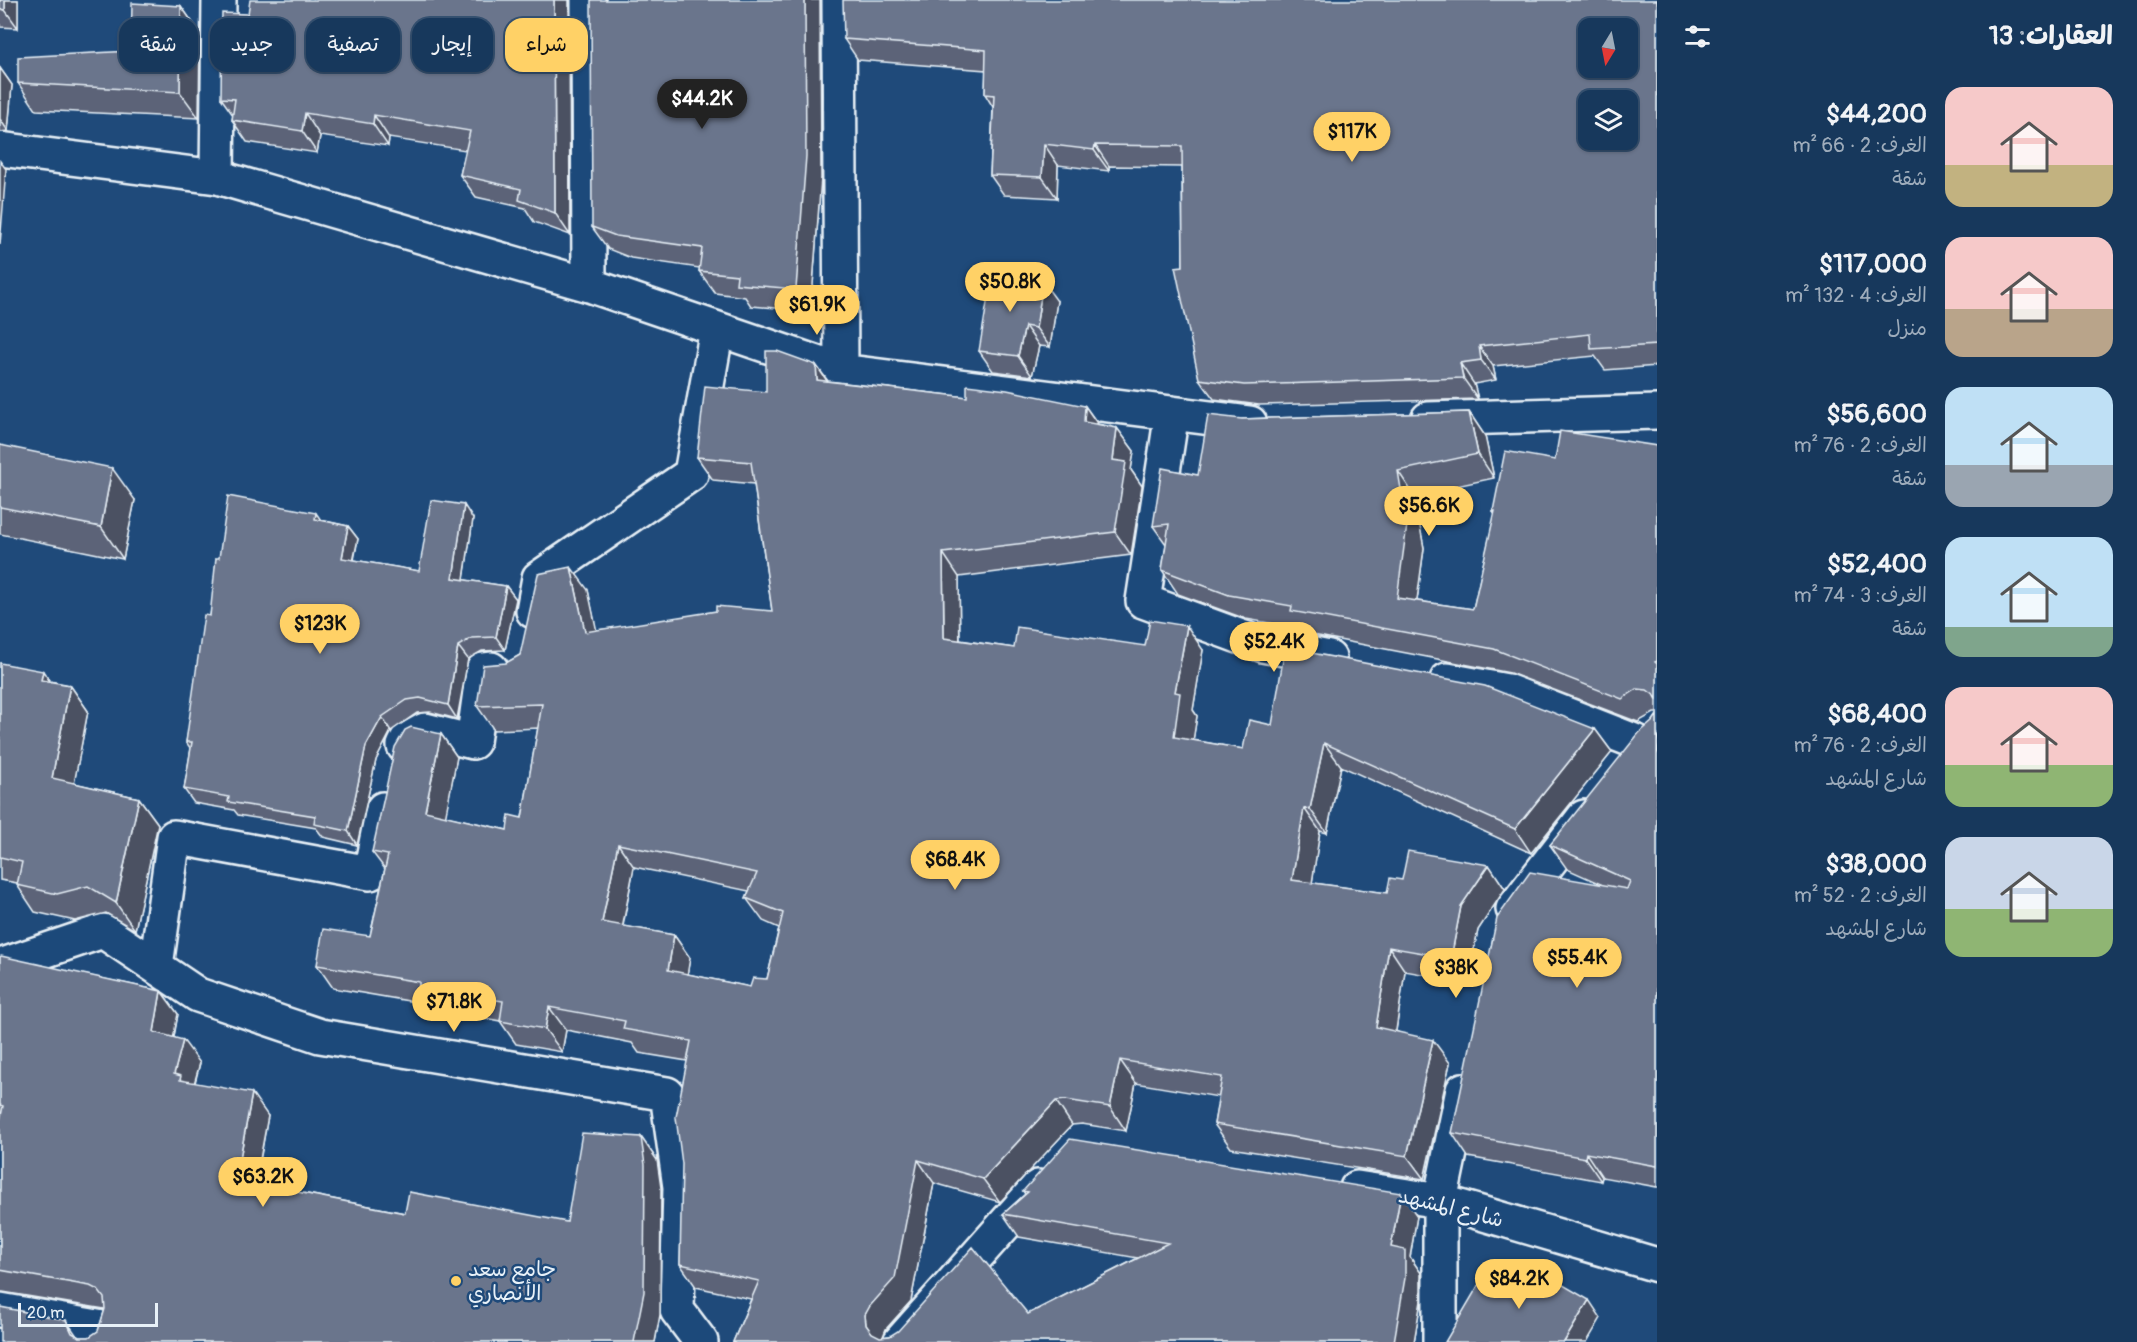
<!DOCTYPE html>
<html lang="ar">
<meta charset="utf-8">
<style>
:root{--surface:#17385c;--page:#244365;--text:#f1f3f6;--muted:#9eacbb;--line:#365272;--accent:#ffd166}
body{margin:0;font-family:Pangolin,"Playpen Sans Arabic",sans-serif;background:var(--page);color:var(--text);direction:rtl;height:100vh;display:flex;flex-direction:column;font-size:22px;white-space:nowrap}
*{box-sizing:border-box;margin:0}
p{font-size:20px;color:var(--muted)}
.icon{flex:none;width:33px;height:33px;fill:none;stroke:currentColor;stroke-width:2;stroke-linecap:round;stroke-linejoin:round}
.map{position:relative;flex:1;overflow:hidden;direction:ltr}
.drawer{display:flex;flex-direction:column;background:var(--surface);width:480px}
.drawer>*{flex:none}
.top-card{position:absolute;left:18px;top:18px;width:570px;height:54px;direction:rtl;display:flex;gap:12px}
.needle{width:39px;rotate:190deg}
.fabs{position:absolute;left:1578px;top:18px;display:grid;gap:12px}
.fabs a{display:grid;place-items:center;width:60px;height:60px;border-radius:12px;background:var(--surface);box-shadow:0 2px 4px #0004,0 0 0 2px var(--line);font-size:30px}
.scale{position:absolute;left:18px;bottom:15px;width:140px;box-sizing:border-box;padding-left:6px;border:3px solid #e8f1f8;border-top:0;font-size:16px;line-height:21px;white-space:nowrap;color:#e8f1f8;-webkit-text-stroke:4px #1f4a7a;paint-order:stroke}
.price{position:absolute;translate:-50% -51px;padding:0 14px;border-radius:21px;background:var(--accent);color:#111;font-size:20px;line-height:39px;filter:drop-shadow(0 2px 3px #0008)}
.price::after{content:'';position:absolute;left:50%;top:36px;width:18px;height:14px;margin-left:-9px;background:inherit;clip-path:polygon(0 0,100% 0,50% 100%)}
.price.active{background:#222;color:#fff}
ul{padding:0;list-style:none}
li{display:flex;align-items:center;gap:18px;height:150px;padding:0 24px}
li span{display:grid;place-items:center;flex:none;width:168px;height:120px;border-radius:18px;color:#555}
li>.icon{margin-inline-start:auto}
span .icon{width:72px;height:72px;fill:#fffc;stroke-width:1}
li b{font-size:26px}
h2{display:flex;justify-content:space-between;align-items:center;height:72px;padding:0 24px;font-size:26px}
.chip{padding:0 21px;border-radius:18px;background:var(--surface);box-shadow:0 2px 4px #0004,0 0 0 2px var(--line);font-size:21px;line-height:54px}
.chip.active{background:var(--accent);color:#111}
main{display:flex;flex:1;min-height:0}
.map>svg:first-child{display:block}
</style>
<main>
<section class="drawer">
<h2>العقارات: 13<svg class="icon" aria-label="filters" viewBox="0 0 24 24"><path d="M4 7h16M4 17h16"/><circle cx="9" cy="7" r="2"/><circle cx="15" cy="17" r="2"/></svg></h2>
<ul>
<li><span style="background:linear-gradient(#f6c9c9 65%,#c2b280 0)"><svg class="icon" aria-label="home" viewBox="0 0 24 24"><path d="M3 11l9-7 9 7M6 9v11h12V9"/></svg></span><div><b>$44,200</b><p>الغرف: 2 · 66 m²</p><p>شقة</p></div></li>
<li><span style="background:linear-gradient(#f6c9c9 60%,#b9a48a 0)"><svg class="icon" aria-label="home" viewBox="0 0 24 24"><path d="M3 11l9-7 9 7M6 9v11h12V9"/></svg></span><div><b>$117,000</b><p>الغرف: 4 · 132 m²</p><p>منزل</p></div></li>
<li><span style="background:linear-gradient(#bfe0f5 65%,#9aa5b1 0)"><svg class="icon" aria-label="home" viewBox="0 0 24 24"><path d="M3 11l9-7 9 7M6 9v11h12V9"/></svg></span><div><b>$56,600</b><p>الغرف: 2 · 76 m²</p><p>شقة</p></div></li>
<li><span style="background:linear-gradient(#bfe0f5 75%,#7fa58c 0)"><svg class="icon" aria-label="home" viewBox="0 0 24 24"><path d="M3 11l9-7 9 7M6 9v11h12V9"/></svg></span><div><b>$52,400</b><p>الغرف: 3 · 74 m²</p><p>شقة</p></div></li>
<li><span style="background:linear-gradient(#f6c9c9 65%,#8fb573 0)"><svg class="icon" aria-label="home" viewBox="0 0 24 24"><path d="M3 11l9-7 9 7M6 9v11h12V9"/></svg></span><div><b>$68,400</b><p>الغرف: 2 · 76 m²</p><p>شارع المشهد</p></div></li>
<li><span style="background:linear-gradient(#c9d6e8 60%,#8fb573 0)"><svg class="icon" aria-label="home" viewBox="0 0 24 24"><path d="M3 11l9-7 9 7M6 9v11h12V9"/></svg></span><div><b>$38,000</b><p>الغرف: 2 · 52 m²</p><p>شارع المشهد</p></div></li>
</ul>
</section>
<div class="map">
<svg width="1657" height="1342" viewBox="0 0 1657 1342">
<rect width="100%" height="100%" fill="#1f4a7a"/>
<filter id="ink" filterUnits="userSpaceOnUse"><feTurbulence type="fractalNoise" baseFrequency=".0167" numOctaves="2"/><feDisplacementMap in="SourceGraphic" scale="12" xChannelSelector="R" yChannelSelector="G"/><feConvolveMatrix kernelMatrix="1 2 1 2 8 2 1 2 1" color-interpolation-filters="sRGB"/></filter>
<g filter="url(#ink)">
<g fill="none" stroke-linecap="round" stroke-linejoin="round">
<defs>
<path id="street" d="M588 0 589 285
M839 0 841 371
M0 149 217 177 589 285 841 371 1250 423
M217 177 219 0
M1172 413 1143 601 1263 645 1329 658
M1428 419 1657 412
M533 611 539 578 691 474 717 329
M1447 680 1507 691 1642 744
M404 746 407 740 425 730 473 742 483 670 491 669
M1513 909 1584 817
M0 966 103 931 198 995 320 1036 667 1094 680 1187 677 1310 701 1342
M156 966 174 837 370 873 383 809
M1357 1188 1440 1201 1657 1265
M0 1310 103 1328 100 1342
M900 1342 1038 1187
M1440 1342V1201L1463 1090"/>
</defs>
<use href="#street" stroke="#e8f1f8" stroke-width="38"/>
<use href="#street" stroke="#1f4a7a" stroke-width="33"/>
</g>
<path fill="#5c6478" stroke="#e8f1f8" stroke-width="1.5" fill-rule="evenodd" d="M0 0H18V28L0 27Z
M569 0 570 235 534 222 525 208 476 197 460 175 466 150 389 138 388 146 320 136 317 153 247 142 232 120 233 115 221 98 248 14Z
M820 0 821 178 811 311 751 306 745 297 715 293 699 271 700 268 631 258 608 249 592 227Z
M1657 0V366L1605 370 1595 356 1493 366 1496 380 1474 384 1478 399 1259 405 1214 399 1199 379 1183 266 1182 167 1109 166V171L1058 165 1057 198 1004 195 990 175 993 107 985 94 986 70 858 60 844 39Z
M181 6 200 33 199 118 36 110 18 83 131 51Z
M0 68 12 85 8 131 0 132Z
M1057 301 1050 347 1039 346 1032 376 993 371 979 351Z
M816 365 828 381 967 397 1085 406 1098 424 1117 428 1134 451 1131 470 1142 486 1131 555 959 577 960 640 1014 648 1145 646 1203 650 1193 710 1197 716 1193 740 1243 749 1272 725 1595 729 1612 752 1531 853 1341 766 1327 833 1320 831 1312 883 1387 893 1402 880 1489 865 1505 889 1478 930 1467 982 1405 971 1396 1031 1450 1063 1424 1179 1231 1148 1214 1124 1219 1097 1136 1083 1126 1131 1082 1124 1072 1125 1000 1202 934 1183 911 1301 886 1329 882 1337 1028 1314 1138 1258 1019 1237 1003 1214 1025 1194 1023 1191 1417 1216 1410 1257 1421 1273V1301L1414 1342H733L751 1299 696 1287 680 1264 687 1061 639 1053 632 1043 566 1030 562 1052 516 1044 500 1021 435 1009 432 1005 333 988 317 965 370 936 385 869 372 852 441 734 457 757 445 816 507 830 522 818 538 728 494 730 477 706 506 663 520 655 588 590 596 630 772 611 754 484 713 480 697 457 766 392ZM634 867 749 891 746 898 763 921 779 928 767 979 750 987 687 974 690 958 674 935 623 926Z
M1469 412 1485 436 1494 478 1414 495 1424 548 1417 601 1473 609 1495 514 1493 511 1555 460 1657 446V713H1654L1638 722 1510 673 1308 634 1304 629 1246 619 1178 594 1162 570 1166 544 1153 526 1198 475 1242 419Z
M0 445 135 500 123 559 0 534Z
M473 519 464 580 506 586 516 599 505 650 482 651 468 659 457 719 430 712 417 713 391 731 376 760 357 845 323 837 316 828 238 815 234 810 194 803 184 789 191 749 186 742 210 616 219 558 321 520 348 526 358 539 354 560 419 571Z
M0 663 50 681 70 685 88 711 74 783 139 798 158 824 135 930 106 913 75 921 35 912 17 885V883L0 880Z
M1657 715V1187L1602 1177 1601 1181 1468 1157 1452 1133 1603 885 1567 869 1550 845 1653 721Z
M0 957 161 991 178 1014 174 1037 200 1063 195 1083 268 1116 256 1184 405 1213 567 1222 641 1137 657 1160 661 1188 660 1315 655 1342H0L76 1335 79 1337H89L98 1331 105 1309 3 1292H0Z"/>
<path fill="#4b5162" stroke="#e8f1f8" stroke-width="1.5" d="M5 0H18V28L5 10Z
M554 0H569L570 235 555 213Z
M805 0H820L821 178 811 311 796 289Z
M181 6 200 33 199 118 180 92Z
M0 68 12 85 8 131 0 119Z
M305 113 320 136 317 153 302 131Z
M374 115 389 138 388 146 373 124Z
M1044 144 1058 165 1057 198 1042 177Z
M1095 145 1109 166V171L1094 150Z
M0 161 6 169 0 245Z
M1043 282 1057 301 1050 347 1036 328Z
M1025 326 1039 346 1032 376 1018 356Z
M1479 346 1493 366 1496 380 1481 360Z
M1460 363 1474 384 1478 399 1463 378Z
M816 365 832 388 817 380Z
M1085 406 1101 429 1084 422Z
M1469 412 1485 436 1494 478 1478 454Z
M1117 428 1134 451 1131 470 1142 486 1131 555 1115 532 1113 460Z
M112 468 135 500 123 559 101 527Z
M1398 471 1414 495 1424 548 1414 622 1397 598Z
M464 505 473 519 462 592 453 578Z
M316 513 325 526 315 519Z
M348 526 358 539 351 571 342 558Z
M943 553 959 577 960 661 944 638Z
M571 567 588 590 602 655 585 632Z
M506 586 516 599 505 650 496 637Z
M1187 626 1203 650 1193 710 1197 716 1190 760 1174 737 1175 692Z
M458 646 468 659 457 719 448 705Z
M43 671 61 698 41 680Z
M70 685 88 711 70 805 52 778Z
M382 717 391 731 376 760 357 845 348 831 366 746Z
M1595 729 1612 752 1531 853 1515 829Z
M441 734 457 757 442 834 425 811Z
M1324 743 1341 766 1327 833 1310 809Z
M139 798 158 824 135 930 116 903Z
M1304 808 1320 831 1309 903 1292 880Z
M618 844 634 867 619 945 602 922Z
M1489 865 1505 889 1478 930 1467 982 1451 958 1461 906Z
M674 935 690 958 684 994 668 970Z
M1389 947 1405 971 1393 1050 1376 1027Z
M161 991 178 1014 170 1055 154 1032Z
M549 1007 566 1030 562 1052 545 1029Z
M183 1040 200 1063 192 1091 174 1074Z
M1433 1040 1450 1063 1424 1179 1407 1156Z
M1120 1060 1136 1083 1126 1131 1110 1107Z
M252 1093 268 1116 252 1203 236 1180Z
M1056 1101 1072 1125 1000 1202 983 1179Z
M641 1137 657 1160 661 1188 660 1315 655 1342H634Z
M1586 1153 1602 1177 1601 1181 1585 1158Z
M918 1160 934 1183 911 1301 886 1329 882 1339 878 1342 866 1325 865 1315Z
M1401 1193 1417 1216 1410 1257 1421 1273V1301L1414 1342H1394L1391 1247Z
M1589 1300 1601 1318 1587 1342H1564Z
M66 1320 81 1342 72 1333Z"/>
<path fill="#6b748c" stroke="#e8f1f8" stroke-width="1.5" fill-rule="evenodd" d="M0 0H5V10L0 9Z
M250 0H554L555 213 519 200 521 189 460 175 470 131 374 115 373 124 305 113 302 131 232 120 235 99 221 98 222 13 248 14Z
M591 0H805L806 156 796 289 736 284 737 275 699 271 702 248 616 236 592 227Z
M843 0H1657V345L1591 349 1590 334 1479 346 1481 360 1460 363 1463 378 1244 385 1199 379 1175 267 1183 266 1182 146 1095 145 1094 150 1044 144 1042 177 990 175 994 95 985 94 986 50 844 39ZM1588 28H1628V68H1588ZM1588 100H1628V140H1588Z
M132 3 181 6 180 92 18 83V57L131 51Z
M992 273 1043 282 1036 328 1025 326 1018 356 979 351Z
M766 351H777L816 365 817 380 967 397V385L1007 390 1085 406 1084 422 1117 428 1113 460 1126 462 1115 532 943 553 944 638 1014 648 1017 627 1145 646 1150 620 1187 626 1175 692 1180 693 1174 737 1243 749 1249 720 1272 725 1285 648 1485 686 1595 729 1515 829 1324 743 1310 809 1304 808 1292 880 1387 893 1390 878 1402 880 1408 851 1489 865 1461 906 1451 958 1389 947 1376 1027 1433 1040 1407 1156 1214 1124 1222 1077 1120 1060 1110 1107 1066 1100 1056 1101 983 1179 918 1160 895 1278 870 1306 865 1315 866 1325 872 1333 880 1337 890 1336 898 1331 973 1247 1028 1314 1168 1243 1003 1214 1028 1192 1023 1191 1070 1139 1401 1193 1391 1247 1405 1250V1278L1394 1342H733L759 1281 680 1264 682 1164 676 1117 691 1041 623 1029 625 1021 549 1007 545 1029 500 1021 503 1001 419 986V982L317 965 323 929 370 936 388 855 372 852 395 747 405 730 411 727 441 734 425 811 507 830 509 815 522 818 542 704 477 706 483 665 506 663 520 655 538 574 571 567 585 632 716 611V606L772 611 751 462 697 457 705 386 766 392ZM618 844 757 873 746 898 783 913 767 979 753 978 750 987 668 970 674 935 602 922Z
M1469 412 1478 454 1398 471 1407 525 1397 598 1473 609 1495 511H1493L1505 451 1555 460 1560 431 1657 446V661L1655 662 1657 664V700L1655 696 1647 690 1637 689 1622 699 1494 649 1291 611 1292 606 1229 595 1162 570 1169 524 1153 526 1162 468 1198 475 1208 415 1242 419Z
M0 445 112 468 101 527 0 507Z
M228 496 316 513 315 519 348 526 342 558 419 571 431 500 464 505 453 578 506 586 496 637 472 638 458 646 448 705 420 698 407 700 382 717 366 746 348 831 314 824 315 816 228 802 229 797 184 789 192 742H186L204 615 210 616 216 558H219Z
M0 663 43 671 41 680 70 685 52 778 139 798 116 903 88 886 57 894 17 885 22 862 0 857Z
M1657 715V1166L1586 1153 1585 1158 1452 1133 1497 918 1530 872 1627 889 1630 881 1550 845 1639 733 1653 721Z
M1 956 161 991 154 1032 183 1040 174 1074 181 1076 180 1080 252 1093 236 1180 405 1213 409 1192 567 1222 582 1133 641 1137 645 1165 644 1292 634 1342H0V1307L66 1320 72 1333 79 1337H89L98 1331 105 1309 104 1298 98 1290 90 1286 0 1270V1121L3 1106 0 1105V957Z
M1520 1260 1589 1300 1564 1342H1445L1488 1269 1508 1281Z"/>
</g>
<circle fill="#ffd166" stroke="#1f4a7a" stroke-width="2" cx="456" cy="1281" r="6"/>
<g text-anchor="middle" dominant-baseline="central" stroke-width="5" stroke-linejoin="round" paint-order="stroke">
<g font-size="21" fill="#e8f1f8" stroke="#1f4a7a">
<text transform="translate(1451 1208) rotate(14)">شارع المشهد</text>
</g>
<g font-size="21" fill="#e8f1f8" stroke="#1f4a7a" text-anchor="start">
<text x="468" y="1269">جامع سعد<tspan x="468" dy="24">الأنصاري</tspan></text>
</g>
</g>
</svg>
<div class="fabs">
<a><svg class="needle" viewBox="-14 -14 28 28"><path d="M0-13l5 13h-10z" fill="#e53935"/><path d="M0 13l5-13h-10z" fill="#9eacbb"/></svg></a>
<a><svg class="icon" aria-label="layers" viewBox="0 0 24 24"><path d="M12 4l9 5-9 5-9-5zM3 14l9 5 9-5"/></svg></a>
</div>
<div class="scale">20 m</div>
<b class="price active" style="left:702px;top:130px">$44.2K</b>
<b class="price" style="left:1352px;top:163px">$117K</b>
<b class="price" style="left:1010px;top:313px">$50.8K</b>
<b class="price" style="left:817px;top:336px">$61.9K</b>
<b class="price" style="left:1429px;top:537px">$56.6K</b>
<b class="price" style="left:320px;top:655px">$123K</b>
<b class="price" style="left:1274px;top:673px">$52.4K</b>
<b class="price" style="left:955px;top:891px">$68.4K</b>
<b class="price" style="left:1577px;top:989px">$55.4K</b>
<b class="price" style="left:1456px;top:999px">$38K</b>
<b class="price" style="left:454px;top:1033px">$71.8K</b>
<b class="price" style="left:263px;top:1208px">$63.2K</b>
<b class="price" style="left:1519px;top:1310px">$84.2K</b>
<div class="top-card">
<a class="chip active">شراء</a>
<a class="chip">إيجار</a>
<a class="chip">تصفية</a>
<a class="chip">جديد</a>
<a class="chip">شقة</a>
</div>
</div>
</main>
